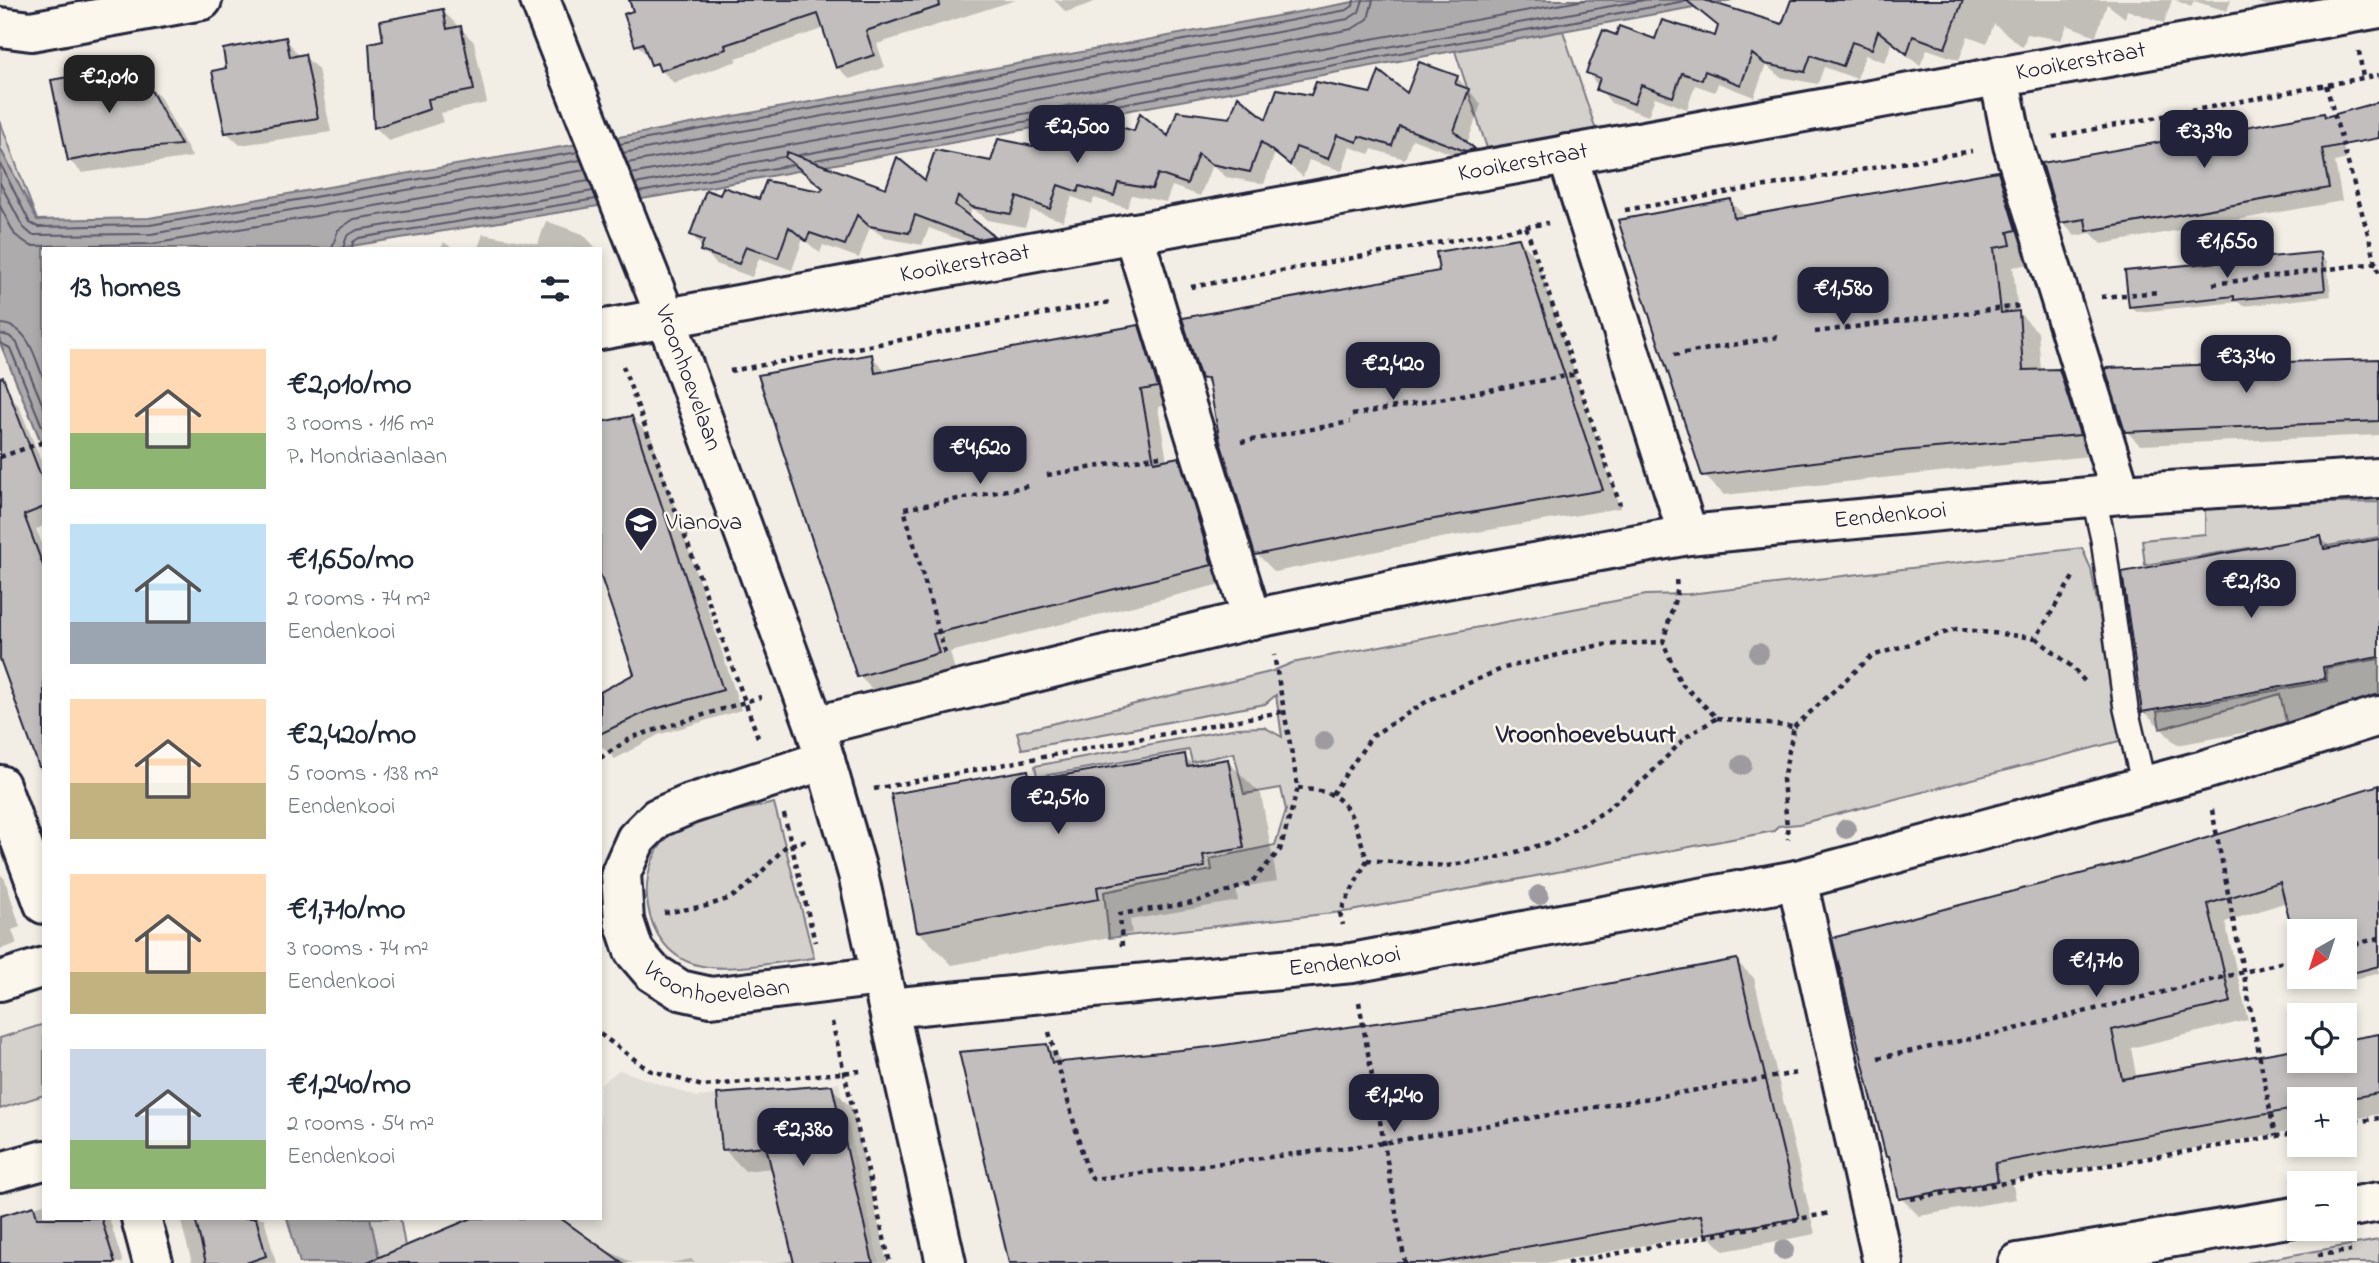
<!DOCTYPE html>
<meta charset="utf-8">
<style>
:root{--surface:#fff;--page:#f2f2f3;--text:#1f2937;--muted:#747a83;--accent:#22223b}
body{margin:0;font-family:"Indie Flower",sans-serif;background:var(--page);color:var(--text);height:100vh;display:flex;flex-direction:column;font-size:26px;white-space:nowrap}
*{box-sizing:border-box;margin:0}
p{font-size:23px;color:var(--muted)}
.icon{flex:none;width:38px;height:38px;fill:none;stroke:currentColor;stroke-width:2;stroke-linecap:round;stroke-linejoin:round}
.map{position:relative;flex:1;overflow:hidden}
.drawer{position:absolute;left:42px;top:247px;width:560px;height:973px;display:flex;flex-direction:column;background:var(--surface);border-radius:0px;box-shadow:0 4px 10px #0003}
.drawer>*{flex:none}
.needle{width:46px;rotate:219deg}
.fabs{position:absolute;left:2287px;top:919px;display:grid;gap:14px}
.fabs a{display:grid;place-items:center;width:70px;height:70px;border-radius:0px;background:var(--surface);box-shadow:0 4px 10px #0003;font-size:35px}
.price{position:absolute;translate:-50% -60px;padding:0 16px;border-radius:14px;background:var(--accent);color:#fff;font-size:23px;line-height:46px;filter:drop-shadow(0 2px 4px #0008)}
.price::after{content:'';position:absolute;left:50%;top:42px;width:21px;height:16px;margin-left:-10px;background:inherit;clip-path:polygon(0 0,100% 0,50% 100%)}
.price.on{background:#222;color:#fff}
ul{padding:0;list-style:none}
li{display:flex;align-items:center;gap:21px;height:175px;padding:0 28px}
li span{display:grid;place-items:center;flex:none;width:196px;height:140px;border-radius:0px;color:#555}
li>.icon{margin-inline-start:auto}
span .icon{width:84px;height:84px;fill:#fffc;stroke-width:1}
li b{font-size:30px}
h2{display:flex;justify-content:space-between;align-items:center;height:84px;padding:0 28px;font-size:30px}
.map>svg:first-child{display:block}
</style>
<div class="map">
<svg width="2379" height="1263" viewBox="0 0 2379 1263">
<rect width="100%" height="100%" fill="#f2eee5"/>
<filter id="ink" filterUnits="userSpaceOnUse"><feTurbulence type="fractalNoise" baseFrequency=".0143" numOctaves="2"/><feDisplacementMap in="SourceGraphic" scale="14" xChannelSelector="R" yChannelSelector="G"/><feConvolveMatrix kernelMatrix="1 2 1 2 8 2 1 2 1" color-interpolation-filters="sRGB"/></filter>
<g filter="url(#ink)">
<path fill="#e0dcd6" d="M619 1070 697 1097 839 1083 879 1263H584L553 1218H600V1085Z"/>
<path fill="#d4d1cc" stroke="#7b7a84" stroke-width="2" d="M1563 31 1596 130 1487 148 1455 51Z
M0 121 37 220 0 148Z
M2379 502V537L2258 558 2255 547 2145 565 2142 540 2205 534V506Z
M2082 548 2091 569 2123 740 1799 824 1778 826 1774 831 1351 911 1109 938 1104 892 1212 870 1210 859 1275 845 1286 810 1281 788 1244 794 1234 753 1192 762 1189 750 1037 777 1035 766 1237 728 1264 727 1282 737 1276 695 1265 704 1022 749 1017 732 1270 672 1292 663 1646 595 1689 594Z
M2379 659V694L2287 726 2280 694 2160 729 2157 712 2327 681 2326 668Z
M774 803 814 958C782 961 733 972 702 966 639 955 627 859 681 826 694 818 755 808 774 803Z
M44 1024V1095L0 1109V1038Z
M370 1218H400L408 1263H380Z
M2379 1240V1263H2247Z"/>
<path fill="#aeabad" stroke="#76747f" stroke-width="2" d="M1364 0H1732L666 195 339 248H44V449L0 343V148L37 220 149 218 636 134Z
M287 1218H370L380 1263H300Z"/>
<path fill="#0003" d="M631 0H1016L877 44 885 67 850 79 837 67 825 28 736 58 737 61 674 83 637 45 635 12Z
M1054 0H1100L1066 12Z
M1688 0H1698L1784 26 1793 0H2172L2164 23 2127 10 2125 18 2107 4 2096 36 2067 25 2061 40 2027 34 2023 47 1994 24 1987 43 1968 36 1959 60 1927 49 1920 66 1892 43 1885 62 1865 55 1857 79 1824 67 1818 84 1780 77 1766 65 1754 97 1718 83 1715 92 1695 85 1687 109 1655 97 1648 116 1611 103 1588 73 1617 37 1656 41 1716 38 1720 27Z
M2175 0H2231L2227 11 2194 1 2191 7Z
M2251 0H2294L2308 14 2296 16Z
M443 11 474 42 487 103 441 113 443 122 389 141 376 128 371 44 385 42Z
M286 39 300 57 304 56 318 69 331 132 240 145 226 132Z
M129 68 143 85 147 84 160 97 192 157 82 173 69 160Z
M1457 77 1481 104 1467 144 1486 163 1479 164 1412 139 1405 159 1372 149 1370 154 1350 147 1342 171 1309 160 1303 177 1275 153 1264 184 1226 177 1212 165 1200 196 1172 186 1166 202 1132 195 1127 208 1094 198 1092 204 1072 197 1063 221 1031 210 1025 227 987 220 972 208 969 218 1005 250 993 252 929 228 922 245 885 238 870 227 859 258 823 245 820 253 803 239 792 270 759 258 752 277 716 264 692 235 721 197 760 202 822 193 824 189 787 157 887 190 926 183 1034 148 1092 150 1135 133 1169 139 1231 120 1267 121 1312 97 1408 96Z
M2323 115 2337 129 2347 159 2335 162 2342 201 2102 244 2091 233 2075 236 2062 222Z
M1998 173 2018 193 2030 264 2013 267 2018 312 2038 332 2041 371H2059L2079 391 2099 455 1724 495 1704 475 1730 201 1747 218Z
M546 221 583 234 596 248H478L483 234 538 244Z
M1518 239 1536 257 1620 508 1441 538 1275 572 1257 554 1211 387 1202 378Z
M444 242 452 248H441Z
M2320 254 2327 261 2331 296 2243 306 2238 302 2137 312 2130 306Z
M1138 327 1156 345 1174 404 1158 407 1167 461 1179 459 1196 477 1229 582 950 652 955 671 876 693 859 676 871 356 887 372Z
M2379 362V435L2140 445 2126 431Z
M6 392 19 406 44 468V526L36 529 44 548V782L0 660V395Z
M632 418 652 438 741 710 658 735 615 759 600 745V696L636 675Z
M2321 538 2332 549 2379 541V696L2355 700 2357 712 2177 745 2144 711Z
M1184 756 1195 766 1227 761 1261 794 1277 881 1236 888 1238 901 1130 920 1132 933 952 965 918 931 1028 771 1038 782Z
M2379 786V872L2225 922 2248 1020 2131 1048 2136 1075 2300 1048V1060H2345V1040L2379 1034V1114L2345 1121V1099H2300V1129L2012 1181 2016 1199 1919 1216 1901 1198 1892 1160 1887 1156 2138 861Z
M0 874 5 879 20 927 12 930 17 944 0 949Z
M2379 911V973L2313 989 2305 976H2345V931H2294Z
M1736 961 1754 978 1815 1234 1724 1251 1707 1234 1546 1263H1011L1047 1046 1064 1063 1210 1049 1487 1009Z
M831 1087 853 1109 887 1263H775L795 1260 773 1168 745 1171 724 1149Z
M44 1204V1218H109L123 1263H0V1217Z
M180 1218H264L276 1263H192Z
M476 1218H561L588 1241 633 1263H410Z
M691 1259 695 1263H670Z"/>
<g fill="none" stroke-linecap="round" stroke-linejoin="round">
<path stroke="#5a5969" stroke-width="2" d="M620 144 1347 10 1353 6 1354 0
M623 153 1348 19 1359 12 1363 0
M799 155 1644 0
M815 160 1685 1
M0 163 30 223 38 227 150 225 578 152
M627 163 1352 29 1368 19 1373 0
M631 174 1585 0
M0 183 23 227 32 235 151 234 581 160
M635 184 783 157
M639 192 792 165
M0 206 15 235 31 246 152 244 585 170
M332 248 338 230 354 219 589 181
M343 248 347 236 357 230 593 191
M352 248 353 242 359 238 596 199
M0 324C29 325 35 358 44 380
M0 334 9 336 17 343 44 408
M0 343 10 348 44 431"/>
</g>
<path fill="#c2bebe" stroke="#22223b" stroke-width="2" d="M629 0H939L940 6 866 31 874 55 836 68 818 14 725 45 726 49 660 71 657 63 651 65 643 43 635 46 624 14 633 11Z
M1686 0H1704L1782 24 1791 0H1963L1945 48 1913 36 1907 54 1878 31 1872 49 1852 42 1843 66 1811 55 1805 72 1765 64 1752 54 1741 85 1705 71 1702 80 1682 73 1673 97 1641 85 1634 104 1596 90 1600 78 1586 73 1603 30 1616 35 1619 26 1655 39 1662 20 1715 36 1718 26Z
M443 9 447 29 461 26 474 90 428 99 430 109 374 128 369 43 383 40 380 21Z
M286 37 290 57 305 54 318 118 225 133 212 71 226 68 223 49Z
M1419 62 1458 76 1455 84 1469 89 1454 131 1475 149 1465 151 1399 126 1392 146 1359 136 1357 142 1337 135 1328 159 1296 147 1290 165 1261 142 1250 172 1211 164 1198 154 1187 184 1158 174 1152 189 1118 183 1114 196 1080 186 1078 192 1058 185 1050 209 1017 197 1011 214 972 207 958 196 955 205 994 236 978 239 915 215 909 233 869 226 857 215 845 245 810 233 806 241 789 227 778 258 746 246 739 264 700 251 704 240 690 235 706 190 720 195 723 187 759 199 766 181 821 191 823 188 785 157 787 152 886 188 897 157 925 180 935 150 991 161 998 139 1033 146 1038 132 1091 148 1101 121 1134 131 1140 113 1168 136 1177 111 1230 118 1238 96 1266 119 1277 89 1311 95 1316 82 1371 93 1379 71 1407 93Z
M130 66 133 85 147 83 181 145 133 149 68 161 51 80Z
M2379 102V138L2322 149 2329 188 2087 231 2085 219 2060 223 2042 163 2324 113 2325 117Z
M1998 171 2016 230 2008 232 2011 245 1994 248 2001 313 2019 311 2023 370 2059 369 2080 435 1902 451 1702 476 1618 220 1731 199 1734 218Z
M1519 238 1603 490 1423 521 1255 555 1220 441 1208 378 1201 379 1182 318 1439 271 1436 252Z
M2321 252 2325 290 2234 300V296L2129 307 2125 271Z
M1139 325 1158 387 1141 390 1154 462 1179 457 1212 565 933 634 939 653 857 677 758 375 872 354 875 373Z
M2379 359V421L2125 432 2105 368Z
M3 377 44 484V507L24 515 44 568V767H39L0 659V378Z
M632 416 723 690 648 711 600 734V692L634 674 600 574V422Z
M2321 536 2324 549 2379 539V657L2323 667 2325 679 2142 712 2122 572Z
M1185 754 1187 766 1228 759 1244 848 1203 855 1205 867 1097 887 1099 899 917 932 891 794 1028 770 1030 781Z
M2379 785V966L2345 975V931H2300V962L2280 882 2208 904 2231 1002 2112 1030 2122 1079 2300 1048V1060H2345V1040L2379 1034V1093L2345 1099H2300V1108L1995 1163 1998 1181 1899 1199 1889 1156 1886 1157 1832 938 2138 859Z
M1737 959 1799 1218 1705 1234 1701 1215 1438 1263H1009L959 1052 1047 1044 1052 1063 1210 1047 1486 1007Z
M832 1085 873 1263H794L766 1146 722 1150 717 1094Z
M34 1206 37 1218H101L115 1263H0V1216Z
M195 1218H256L266 1256 246 1263H206Z
M472 1218H560L623 1263H365Z"/>
<g fill="none" stroke-linecap="round" stroke-linejoin="round">
<defs>
<path id="lane" d="M2094 499 2103 539 2126 709 2144 786"/>
<g id="street">
<path id="s1" d="M540 0 666 318 815 726 858 874 946 1263"/>
<path d="M0 27 31 31 202 0"/>
<path d="M1999 76 2013 145 2121 494"/>
<path d="M1567 154 1688 535"/>
<path d="M1133 233 1252 619"/>
<path id="s2" d="M600 330 2379 8"/>
<path id="s3" d="M815 726 1252 619 1439 580 1688 535 2121 494 2379 478"/>
<path id="s4" d="M825 760 690 804 657 818 636 839 621 873 624 921 634 951 652 972 680 990 711 997 881 976"/>
<path d="M0 785 44 904"/>
<path d="M1797 880 1883 1263"/>
<path d="M0 981 44 967"/>
<path id="s5" d="M889 1008 1352 963 1797 880 2204 770 2379 716"/>
<path d="M0 1172 44 1160"/>
<path d="M141 1218 153 1263"/>
</g>
<path id="secondary" d="M2345 1208 2379 1202
M2018 1263 2300 1216"/>
</defs>
<use href="#lane" stroke="#22223b" stroke-width="28"/>
<use href="#street" stroke="#22223b" stroke-width="44"/>
<use href="#secondary" stroke="#22223b" stroke-width="44"/>
<path stroke="#22223b" stroke-width="4.5" stroke-dasharray="5 5" stroke-linecap="butt" d="M2359 51 2363 78
M2326 85 2379 273
M2053 137 2379 75
M1625 210 1972 151
M1526 227 1620 505
M2213 284 2376 263
M1191 287 1548 223
M2101 297 2160 292
M1815 332 2020 306
M1674 355 1779 337
M623 366 759 740
M730 371 1110 302
M1352 415 1577 374
M1241 442 1350 422
M0 457 44 442
M1047 475 1160 456
M2036 638 2072 667 2087 684
M945 653 904 509 1029 486
M1717 718 1794 727 1783 779 1788 839
M1794 727 1872 656 1957 629 2036 638 2073 577
M600 758 633 737 761 697
M1298 788C1309 790 1323 790 1332 795 1353 805 1360 839 1367 860L1340 913 1343 925
M874 789 1286 711
M1332 794 1372 736 1429 700 1504 668 1600 645 1663 642 1677 592 1676 578
M2212 810 2275 1136
M784 814 815 942
M1367 860 1446 866 1492 859 1554 841 1602 813 1647 777 1686 737 1717 718 1680 682 1663 642
M664 913 706 906 731 898 752 882 786 846 807 840
M1122 946 1120 914 1192 903 1250 884 1280 850 1298 788 1274 655
M2345 947 2379 938
M1359 1002 1405 1263
M832 1022 890 1263
M1049 1032 1087 1170 1093 1179 1383 1143 1797 1073
M600 1034 649 1070 702 1086 861 1071
M1878 1058 2003 1032 2300 958
M2345 1124 2379 1118
M1911 1199 2300 1132
M2318 1255 2351 1251
M1567 1263 1830 1213"/>
<use href="#lane" stroke="#fbf7ec" stroke-width="23"/>
<use href="#street" stroke="#fbf7ec" stroke-width="38"/>
<use href="#secondary" stroke="#fbf7ec" stroke-width="38"/>
</g>
<g fill="#9d9b9f">
<circle cx="1759" cy="653" r="10"/>
<circle cx="1324" cy="741" r="10"/>
<circle cx="1742" cy="765" r="10"/>
<circle cx="1846" cy="829" r="10"/>
<circle cx="1539" cy="895" r="10"/>
<circle cx="1784" cy="1250" r="10"/>
</g>
</g>
<defs>
<symbol id="school-pin" viewBox="-11 -11 22 30"><path d="M0 17L-7.5 6A9.5 9.5 0 1 1 7.5 6Z" fill="#22223b" stroke="#fbf7ec"/><path d="M0-5L7-2L0 1L-7-2ZM-4 1L0 2.5L4 1V4Q0 6-4 4Z" fill="#fff"/></symbol>
</defs>
<g fill-rule="evenodd">
<use href="#school-pin" x="622" y="504" width="38" height="52"/>
</g>
<g text-anchor="middle" dominant-baseline="central" stroke-width="5" stroke-linejoin="round" paint-order="stroke">
<g font-size="24" fill="#22223b" stroke="#fbf7ec">
<text stroke="none"><textPath href="#s2" startOffset="1505">Kooikerstraat</textPath></text>
<text stroke="none"><textPath href="#s2" startOffset="938">Kooikerstraat</textPath></text>
<text stroke="none"><textPath href="#s2" startOffset="371">Kooikerstraat</textPath></text>
<text stroke="none"><textPath href="#s1" startOffset="406">Vroonhoevelaan</textPath></text>
<text stroke="none"><textPath href="#s3" startOffset="1097">Eendenkooi</textPath></text>
<text stroke="none"><textPath href="#s5" startOffset="458">Eendenkooi</textPath></text>
<text stroke="none"><textPath href="#s4" startOffset="420">Vroonhoevelaan</textPath></text>
</g>
<g font-size="24" fill="#22223b" stroke="#fbf7ec" text-anchor="start">
<text x="666" y="523">Vianova</text>
</g>
<g font-size="26" font-weight="bold" fill="#22223b" stroke="#fbf7ec">
<text x="1586" y="736">Vroonhoevebuurt</text>
</g>
</g>
</svg>
<div class="fabs">
<a><svg class="needle" viewBox="-14 -14 28 28"><path d="M0-13l5 13h-10z" fill="#e53935"/><path d="M0 13l5-13h-10z" fill="#747a83"/></svg></a>
<a><svg class="icon" aria-label="locate" viewBox="0 0 24 24"><circle cx="12" cy="12" r="6"/><path d="M12 2v4M12 18v4M2 12h4M18 12h4"/></svg></a>
<a>+</a>
<a>−</a>
</div>
<b class="price on" style="left:109px;top:115px">€2,010</b>
<b class="price" style="left:1077px;top:165px">€2,500</b>
<b class="price" style="left:2204px;top:170px">€3,390</b>
<b class="price" style="left:2227px;top:280px">€1,650</b>
<b class="price" style="left:1843px;top:327px">€1,580</b>
<b class="price" style="left:2246px;top:395px">€3,340</b>
<b class="price" style="left:1393px;top:402px">€2,420</b>
<b class="price" style="left:980px;top:486px">€4,620</b>
<b class="price" style="left:2251px;top:620px">€2,130</b>
<b class="price" style="left:1058px;top:836px">€2,510</b>
<b class="price" style="left:2096px;top:999px">€1,710</b>
<b class="price" style="left:1394px;top:1134px">€1,240</b>
<b class="price" style="left:803px;top:1168px">€2,380</b>
<section class="drawer">
<h2>13 homes<svg class="icon" aria-label="filters" viewBox="0 0 24 24"><path d="M4 7h16M4 17h16"/><circle cx="9" cy="7" r="2"/><circle cx="15" cy="17" r="2"/></svg></h2>
<ul>
<li><span style="background:linear-gradient(#ffd9b3 60%,#8fb573 0)"><svg class="icon" aria-label="home" viewBox="0 0 24 24"><path d="M3 11l9-7 9 7M6 9v11h12V9"/></svg></span><div><b>€2,010/mo</b><p>3 rooms · 116 m²</p><p>P. Mondriaanlaan</p></div></li>
<li><span style="background:linear-gradient(#bfe0f5 70%,#9aa5b1 0)"><svg class="icon" aria-label="home" viewBox="0 0 24 24"><path d="M3 11l9-7 9 7M6 9v11h12V9"/></svg></span><div><b>€1,650/mo</b><p>2 rooms · 74 m²</p><p>Eendenkooi</p></div></li>
<li><span style="background:linear-gradient(#ffd9b3 60%,#c2b280 0)"><svg class="icon" aria-label="home" viewBox="0 0 24 24"><path d="M3 11l9-7 9 7M6 9v11h12V9"/></svg></span><div><b>€2,420/mo</b><p>5 rooms · 138 m²</p><p>Eendenkooi</p></div></li>
<li><span style="background:linear-gradient(#ffd9b3 70%,#c2b280 0)"><svg class="icon" aria-label="home" viewBox="0 0 24 24"><path d="M3 11l9-7 9 7M6 9v11h12V9"/></svg></span><div><b>€1,710/mo</b><p>3 rooms · 74 m²</p><p>Eendenkooi</p></div></li>
<li><span style="background:linear-gradient(#c9d6e8 65%,#8fb573 0)"><svg class="icon" aria-label="home" viewBox="0 0 24 24"><path d="M3 11l9-7 9 7M6 9v11h12V9"/></svg></span><div><b>€1,240/mo</b><p>2 rooms · 54 m²</p><p>Eendenkooi</p></div></li>
</ul>
</section>
</div>
